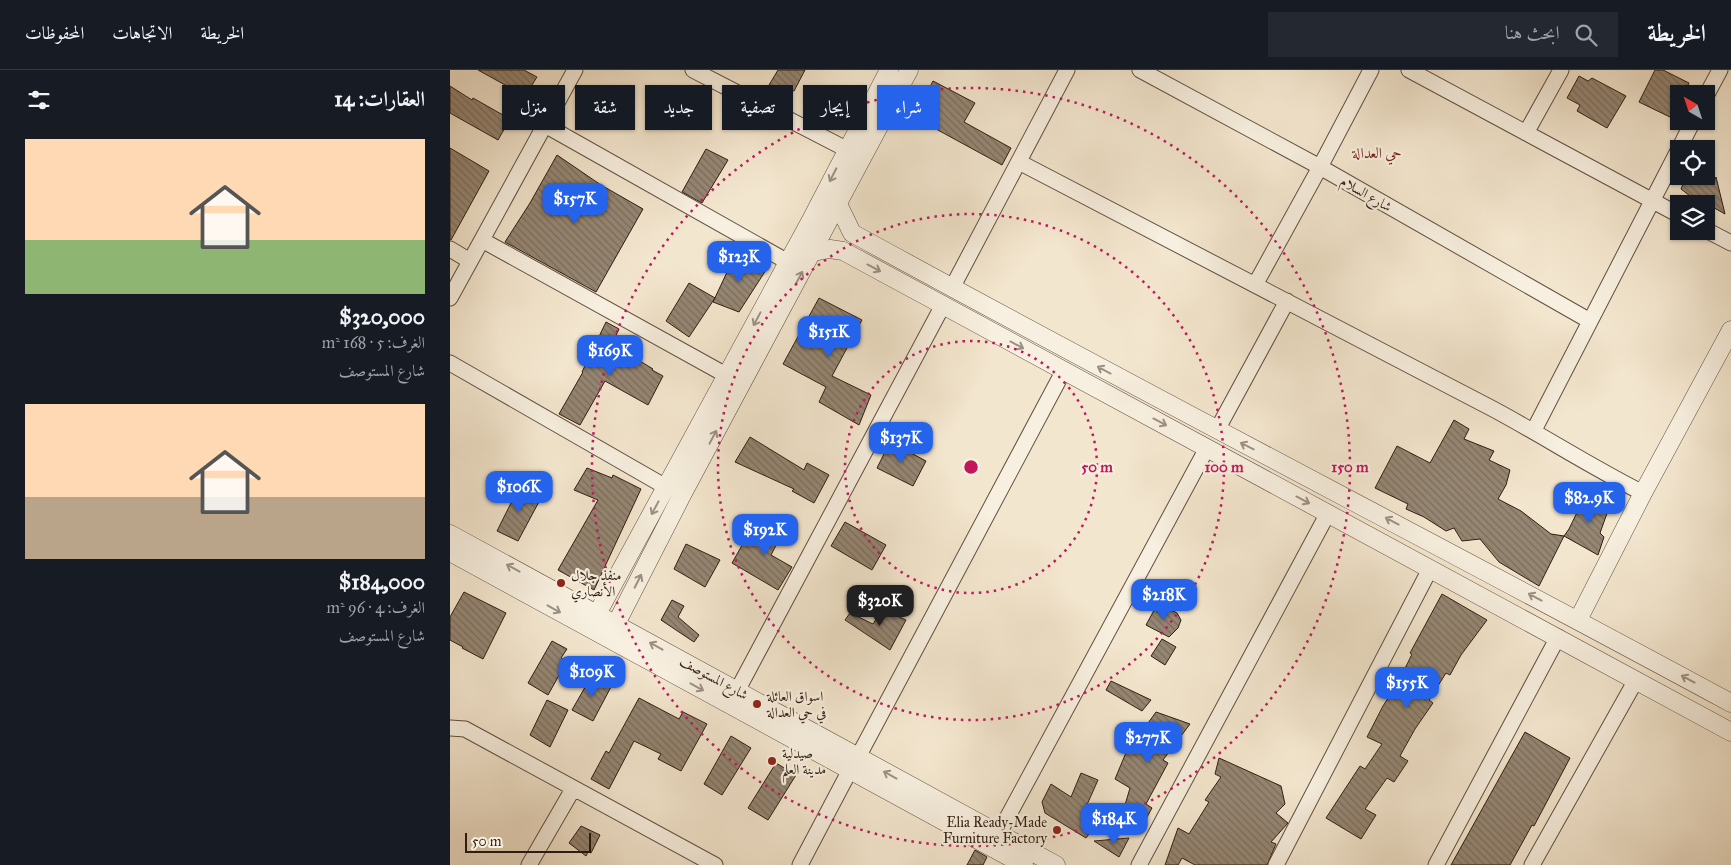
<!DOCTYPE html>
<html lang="ar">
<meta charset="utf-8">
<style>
:root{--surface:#171b24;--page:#242831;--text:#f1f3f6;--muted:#9ea1a6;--line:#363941;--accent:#2563eb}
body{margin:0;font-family:"IM FELL Great Primer",Amiri,serif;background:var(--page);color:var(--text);direction:rtl;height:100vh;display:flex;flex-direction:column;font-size:19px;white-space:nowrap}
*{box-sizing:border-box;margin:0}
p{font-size:16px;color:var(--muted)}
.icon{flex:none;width:28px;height:28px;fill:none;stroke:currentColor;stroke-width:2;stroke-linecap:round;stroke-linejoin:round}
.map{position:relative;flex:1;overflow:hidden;direction:ltr}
.details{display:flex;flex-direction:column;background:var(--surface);width:450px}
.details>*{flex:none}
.guide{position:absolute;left:15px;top:15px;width:475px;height:45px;direction:rtl;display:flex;gap:10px}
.needle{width:32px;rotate:321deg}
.controls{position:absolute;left:1220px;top:15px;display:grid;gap:10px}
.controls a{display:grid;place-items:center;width:45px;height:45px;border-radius:0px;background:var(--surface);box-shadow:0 1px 4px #0004;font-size:25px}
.scale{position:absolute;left:15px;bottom:12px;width:126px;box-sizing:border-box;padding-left:5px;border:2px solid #301d11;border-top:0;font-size:14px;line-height:18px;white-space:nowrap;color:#301d11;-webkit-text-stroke:4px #f7efdf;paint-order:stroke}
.price{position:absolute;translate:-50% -42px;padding:0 11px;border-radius:10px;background:var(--accent);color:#fff;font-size:16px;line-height:32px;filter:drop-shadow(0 1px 2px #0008)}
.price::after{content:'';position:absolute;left:50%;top:30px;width:15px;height:11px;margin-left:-8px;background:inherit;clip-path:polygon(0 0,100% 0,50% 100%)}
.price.current{background:#222;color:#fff}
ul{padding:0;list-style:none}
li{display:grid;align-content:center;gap:10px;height:265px;padding:0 25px}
li span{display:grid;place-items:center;height:155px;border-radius:0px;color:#555}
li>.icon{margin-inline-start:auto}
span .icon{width:90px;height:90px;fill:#fffc;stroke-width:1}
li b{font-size:21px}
h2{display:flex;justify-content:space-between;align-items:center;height:60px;padding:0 25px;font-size:21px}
.pill{padding:0 18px;border-radius:0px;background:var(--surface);box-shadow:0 1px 4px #0004;font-size:18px;line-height:45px}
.pill.current{background:var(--accent);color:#fff}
header{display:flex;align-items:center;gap:30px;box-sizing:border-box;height:70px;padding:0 25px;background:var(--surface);border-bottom:1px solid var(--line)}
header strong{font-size:24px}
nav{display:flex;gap:28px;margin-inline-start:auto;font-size:18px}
.search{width:350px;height:45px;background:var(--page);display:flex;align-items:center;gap:12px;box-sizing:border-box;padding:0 18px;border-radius:0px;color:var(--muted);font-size:19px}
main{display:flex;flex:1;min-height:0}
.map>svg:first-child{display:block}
</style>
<header>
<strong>الخريطة</strong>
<div class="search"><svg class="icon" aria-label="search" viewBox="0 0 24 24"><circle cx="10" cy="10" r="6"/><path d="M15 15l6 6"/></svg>ابحث هنا</div>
<nav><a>الخريطة</a><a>الاتجاهات</a><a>المحفوظات</a></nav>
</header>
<main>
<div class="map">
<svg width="1281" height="795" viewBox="0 0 1281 795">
<defs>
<pattern id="building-back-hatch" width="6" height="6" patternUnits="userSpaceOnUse" patternTransform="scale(1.25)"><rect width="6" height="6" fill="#958673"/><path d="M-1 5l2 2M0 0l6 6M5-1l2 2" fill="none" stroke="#7a6d5d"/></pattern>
</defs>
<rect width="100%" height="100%" fill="#f3e6ce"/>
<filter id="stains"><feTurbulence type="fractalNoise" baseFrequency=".004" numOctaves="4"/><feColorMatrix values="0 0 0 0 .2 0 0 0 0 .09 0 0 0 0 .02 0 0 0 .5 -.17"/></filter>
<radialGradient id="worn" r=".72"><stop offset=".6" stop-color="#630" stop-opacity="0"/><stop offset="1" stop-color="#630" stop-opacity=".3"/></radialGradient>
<path fill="url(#building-back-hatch)" stroke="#301d11" d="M28 0H74L87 7 75 26Z
M328 0H355L344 21 319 15Z
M1205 0H1213L1239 13 1234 24H1229V34L1222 48 1189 32Z
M1129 6 1138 11 1142 8 1176 26 1157 58 1127 41 1130 35 1117 28Z
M483 11 525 33 514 52 561 78 552 95 464 47Z
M0 16 22 30 23 28 60 49 48 70 0 43Z
M0 78 39 101 1 170H0Z
M256 79 278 90 252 133 232 122Z
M107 85 151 115 193 139 146 222 55 172 80 133Z
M1236 106H1252L1262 115 1266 107 1275 144 1245 127 1244 129 1231 119Z
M286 183 316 200 289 242 263 232Z
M239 213 265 228 239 267 216 251Z
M369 228 412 250 382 306 421 325 409 355 369 332 376 317 333 294Z
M156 252 169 259 162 274 203 299 202 300 213 306 198 335 155 311 130 355 109 344 133 302H132Z
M1004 350 1019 359 1014 369 1044 381 1039 390 1060 400 1056 415 1048 429 1071 441 1101 464 1114 466 1089 516 1049 492 1030 469 1012 471 1004 458 996 461 974 447 956 439 958 434 925 418 947 376 980 393Z
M300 367 354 400 357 393 379 405 364 433 342 421 344 419 285 392Z
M440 372 476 391 463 416 427 398Z
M137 398 162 408 163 405 191 419 144 520 108 500 148 430 124 420Z
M70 415 91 428 68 471 47 461Z
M1136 424 1160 435 1150 463 1154 467 1148 485 1114 466 1119 459Z
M321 446 337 454 321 485 342 497 328 520 282 493 295 470 304 476Z
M395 452 436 475 422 500 381 476Z
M236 474 270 490 255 517 224 499Z
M14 522 56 543 33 589 12 578 13 577 0 570V547Z
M992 524 1037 550 1011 585 1000 605 996 603 979 630 983 633 965 659 950 686 958 691 944 712 937 708 915 739 926 745 911 769 876 748 910 696 915 699 932 674 917 667 933 636 949 611 962 584 960 583Z
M222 530 234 536 228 547 249 565 244 572 211 550Z
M708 533 727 543 731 550 728 558 719 567 696 555Z
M432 539 456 550 440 580 395 550 400 543 423 554Z
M712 569 726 577 715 595 701 586Z
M102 571 117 579 111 588 117 591 98 625 78 613Z
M142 605 162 615 143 651 122 640Z
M661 611 701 630 692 641 656 620Z
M189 628 229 649 233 642 257 654 231 701 208 689 211 684 184 671 159 719 141 709 156 681 159 683Z
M97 630 118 640 100 677 80 665Z
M706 642 740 654 713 690 718 693 696 734 702 738 692 756 672 745 680 718 665 709 675 685Z
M1075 662 1120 688 1084 756 1082 755 1060 795H1001Z
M281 666 301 678 272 725 254 714Z
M769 688 831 716 835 734 826 743 838 753 821 772 826 774 817 795H745L732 788 728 795H715L728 758 739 764 759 732 755 730 771 707 765 704Z
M326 693 346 705 318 750 298 738Z
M631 703 648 710 636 737 652 747 636 768 595 743 592 732 601 714 621 727Z
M131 756 150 765 141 783 138 782 136 786 119 773Z
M679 768 669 787 644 771Z
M525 780 537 787 533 795H517Z"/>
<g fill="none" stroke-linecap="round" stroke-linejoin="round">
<defs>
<path id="minor" d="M243 0 396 79
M690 0 870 97 1140 251
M959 0 1229 145
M1256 26 1270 0
M95 55 338 192
M1076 63 1111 0
M1229 79 1243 51
M569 92C728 175 887 257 1045 340 1095 367 1143 398 1193 423
M1256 160 1281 173
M32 170 276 305
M0 179 20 191
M805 215 870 97 921 0
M502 218 617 0
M0 228 125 0
M0 293 216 417
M767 360 837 231
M1084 360 1229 79
M287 621 493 235
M0 658 15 659 265 795
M408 687 614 300
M549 763 757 378
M79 795 123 719
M350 795 400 700
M689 795 878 443
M826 795 980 499
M986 795 1108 567
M1082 795 1186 610"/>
<path id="tertiary" d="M388 134 402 163C693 323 989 475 1281 633
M363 182 380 179 393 181 1281 662
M0 464 606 795
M0 482 574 795
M147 544 361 150 439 0
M1128 550 1193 423 1281 260
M166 554 232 425 459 0"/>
</defs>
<use href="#minor" stroke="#614f40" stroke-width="17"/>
<use href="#tertiary" stroke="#614f40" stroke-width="19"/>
<use href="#minor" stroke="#f7efdf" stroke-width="15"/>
<use href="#tertiary" stroke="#f7efdf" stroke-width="18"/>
</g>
<defs><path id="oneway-shaft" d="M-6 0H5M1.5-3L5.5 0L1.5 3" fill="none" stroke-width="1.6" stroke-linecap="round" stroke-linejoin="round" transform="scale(1.25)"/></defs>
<g stroke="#9d9082">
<use href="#oneway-shaft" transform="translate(383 105) rotate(117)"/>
<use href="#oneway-shaft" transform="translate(424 198) rotate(28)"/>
<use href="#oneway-shaft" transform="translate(349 208) rotate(-62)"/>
<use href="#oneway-shaft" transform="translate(307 249) rotate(118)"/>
<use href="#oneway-shaft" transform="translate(567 275) rotate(28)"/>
<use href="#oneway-shaft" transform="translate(654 300) rotate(-152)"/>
<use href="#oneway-shaft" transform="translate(710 352) rotate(28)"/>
<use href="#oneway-shaft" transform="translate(263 367) rotate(-62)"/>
<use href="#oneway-shaft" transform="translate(797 376) rotate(-153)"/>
<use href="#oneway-shaft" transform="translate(853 430) rotate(28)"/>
<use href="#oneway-shaft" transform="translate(205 438) rotate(118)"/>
<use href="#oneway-shaft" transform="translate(942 451) rotate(-152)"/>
<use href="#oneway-shaft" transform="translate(63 498) rotate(-151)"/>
<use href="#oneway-shaft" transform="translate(188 511) rotate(-63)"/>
<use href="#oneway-shaft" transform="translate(1085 527) rotate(-152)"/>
<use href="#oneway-shaft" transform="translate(104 539) rotate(29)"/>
<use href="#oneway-shaft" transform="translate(206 576) rotate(-151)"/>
<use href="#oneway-shaft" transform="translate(1238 609) rotate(-152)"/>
<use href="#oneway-shaft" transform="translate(247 617) rotate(29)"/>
<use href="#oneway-shaft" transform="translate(440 705) rotate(-151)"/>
</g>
<g fill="none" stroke="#c2185b" stroke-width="2.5" stroke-dasharray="2.5 5">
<circle cx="521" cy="397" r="126"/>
<circle cx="521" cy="397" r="253"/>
<circle cx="521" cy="397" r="379"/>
</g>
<g fill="#8f2418" stroke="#f7efdf" stroke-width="2">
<circle cx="111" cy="513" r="5"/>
<circle cx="307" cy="634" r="5"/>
<circle cx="322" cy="691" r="5"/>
<circle cx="607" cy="760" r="5"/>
</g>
<g text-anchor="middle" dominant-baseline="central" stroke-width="4.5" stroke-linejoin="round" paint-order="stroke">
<g font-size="14" fill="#301d11" stroke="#f7efdf">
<text transform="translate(916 124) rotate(30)">شارع السلام</text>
<text transform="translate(264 608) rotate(29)">شارع المستوصف</text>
</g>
<g font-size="14" fill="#301d11" stroke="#f7efdf" text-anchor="start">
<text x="121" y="505">منفذ جلال<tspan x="121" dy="16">الأنصاري</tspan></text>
<text x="317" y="626">اسواق العائلة<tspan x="317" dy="16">في حي العدالة</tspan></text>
<text x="332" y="683">صيدلية<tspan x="332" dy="16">مدينة العلم</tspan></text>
<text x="597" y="752" text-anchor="end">Elia Ready-Made<tspan x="597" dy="16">Furniture Factory</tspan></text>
</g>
<g font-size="15" fill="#7a1f14" stroke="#f7efdf">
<text x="927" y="83">حي العدالة</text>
</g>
</g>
<circle cx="521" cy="397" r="8" fill="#c2185b" stroke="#f7efdf" stroke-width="2.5"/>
<g font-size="15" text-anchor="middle" font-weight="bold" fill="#c2185b" stroke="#f7efdf" stroke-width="4.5" stroke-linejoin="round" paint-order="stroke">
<text x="647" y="402">50 m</text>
<text x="774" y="402">100 m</text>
<text x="900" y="402">150 m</text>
</g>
<rect width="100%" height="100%" filter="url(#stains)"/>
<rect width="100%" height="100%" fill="url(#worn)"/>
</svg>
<div class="controls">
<a><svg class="needle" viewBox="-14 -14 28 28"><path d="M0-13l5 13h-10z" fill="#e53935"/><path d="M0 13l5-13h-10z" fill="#9ea1a6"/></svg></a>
<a><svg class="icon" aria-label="locate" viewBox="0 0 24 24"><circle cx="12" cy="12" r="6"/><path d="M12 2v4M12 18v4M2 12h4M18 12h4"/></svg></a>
<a><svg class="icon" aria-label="layers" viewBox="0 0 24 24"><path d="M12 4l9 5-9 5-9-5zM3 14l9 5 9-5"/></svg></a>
</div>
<div class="scale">50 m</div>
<b class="price" style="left:125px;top:155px">$157K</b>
<b class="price" style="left:289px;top:213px">$123K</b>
<b class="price" style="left:379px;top:288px">$151K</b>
<b class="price" style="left:160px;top:307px">$169K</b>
<b class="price" style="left:451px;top:394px">$137K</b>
<b class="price" style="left:69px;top:443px">$106K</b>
<b class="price" style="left:1139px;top:454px">$82.9K</b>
<b class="price" style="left:315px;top:486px">$192K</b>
<b class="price" style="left:714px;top:551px">$218K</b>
<b class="price current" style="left:430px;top:557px">$320K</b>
<b class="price" style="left:142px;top:628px">$109K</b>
<b class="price" style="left:957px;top:639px">$155K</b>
<b class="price" style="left:698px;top:694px">$277K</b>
<b class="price" style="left:664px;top:775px">$184K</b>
<div class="guide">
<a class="pill current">شراء</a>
<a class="pill">إيجار</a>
<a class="pill">تصفية</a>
<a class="pill">جديد</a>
<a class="pill">شقة</a>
<a class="pill">منزل</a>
</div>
</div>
<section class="details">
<h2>العقارات: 14<svg class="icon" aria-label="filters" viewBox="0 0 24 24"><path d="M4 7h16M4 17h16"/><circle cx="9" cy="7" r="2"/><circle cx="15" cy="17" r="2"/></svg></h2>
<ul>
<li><span style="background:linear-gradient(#ffd9b3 65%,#8fb573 0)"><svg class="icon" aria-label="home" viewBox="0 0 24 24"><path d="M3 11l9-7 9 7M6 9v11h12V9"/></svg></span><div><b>$320,000</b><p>الغرف: 5 · 168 m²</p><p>شارع المستوصف</p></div></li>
<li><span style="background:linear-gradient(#ffd9b3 60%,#b9a48a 0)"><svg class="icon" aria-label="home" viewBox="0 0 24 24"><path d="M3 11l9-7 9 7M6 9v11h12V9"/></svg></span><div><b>$184,000</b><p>الغرف: 4 · 96 m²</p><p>شارع المستوصف</p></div></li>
</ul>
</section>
</main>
